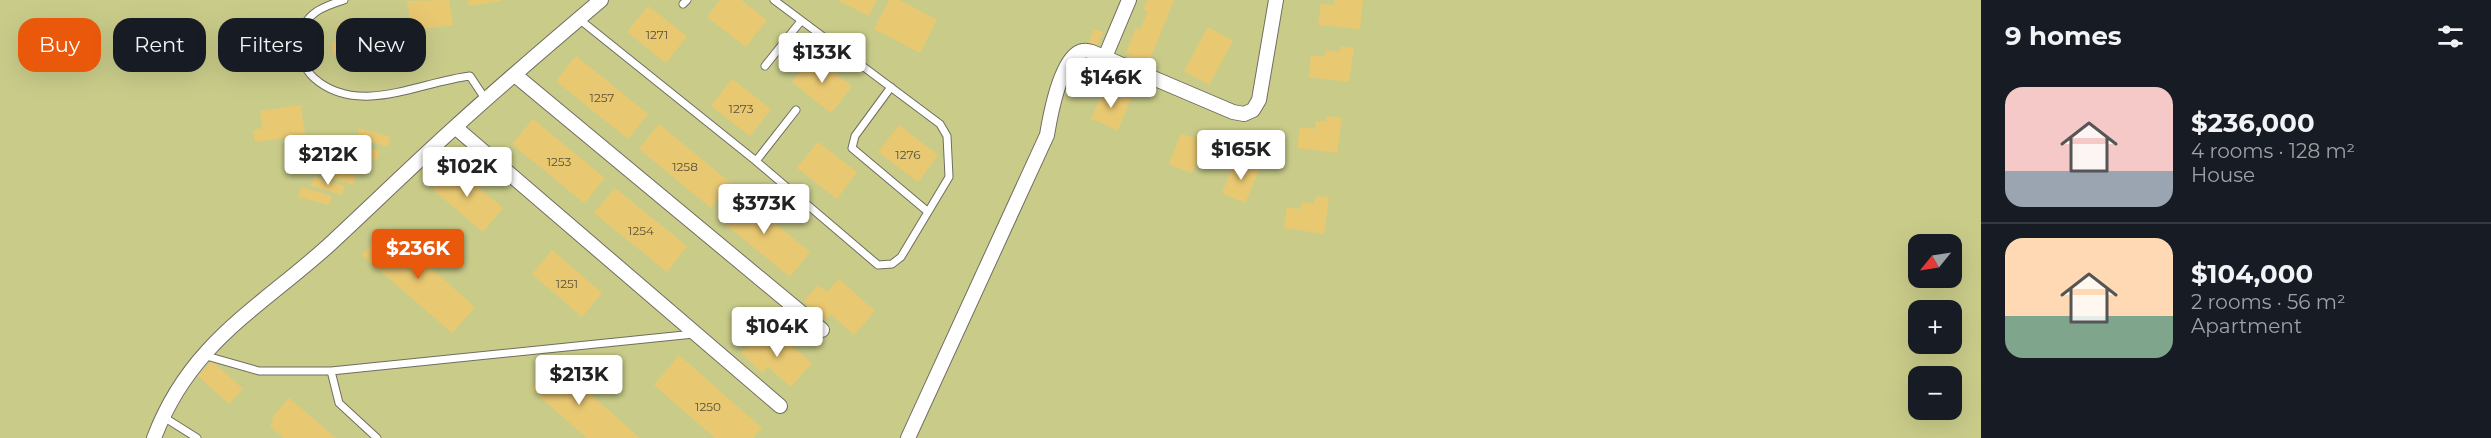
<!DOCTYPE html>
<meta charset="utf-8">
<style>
:root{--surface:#171b24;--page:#242831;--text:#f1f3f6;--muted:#9ea1a6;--line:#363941;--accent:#ea580c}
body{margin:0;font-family:Montserrat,sans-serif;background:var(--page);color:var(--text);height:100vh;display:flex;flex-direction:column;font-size:22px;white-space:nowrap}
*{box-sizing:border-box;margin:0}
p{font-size:20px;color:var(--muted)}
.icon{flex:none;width:33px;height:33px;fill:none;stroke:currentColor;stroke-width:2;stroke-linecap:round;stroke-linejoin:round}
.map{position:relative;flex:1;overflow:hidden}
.sheet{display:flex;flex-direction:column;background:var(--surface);width:510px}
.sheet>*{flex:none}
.hud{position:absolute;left:18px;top:18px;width:570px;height:54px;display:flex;gap:12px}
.needle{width:39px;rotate:240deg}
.controls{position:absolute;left:1908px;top:234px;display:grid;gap:12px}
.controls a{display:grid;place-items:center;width:54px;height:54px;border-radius:12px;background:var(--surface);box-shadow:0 6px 24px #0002;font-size:30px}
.price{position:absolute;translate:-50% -51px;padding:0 14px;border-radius:6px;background:#fff;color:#222;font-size:20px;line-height:39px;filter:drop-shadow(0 2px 3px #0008)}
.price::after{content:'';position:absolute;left:50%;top:36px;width:18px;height:14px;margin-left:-9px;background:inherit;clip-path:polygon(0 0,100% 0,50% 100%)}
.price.current{background:var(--accent);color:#fff}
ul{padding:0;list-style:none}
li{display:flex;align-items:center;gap:18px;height:150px;padding:0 24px}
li+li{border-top:2px solid var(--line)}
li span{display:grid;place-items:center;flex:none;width:168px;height:120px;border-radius:18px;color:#555}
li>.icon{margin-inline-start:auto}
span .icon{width:72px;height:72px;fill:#fffc;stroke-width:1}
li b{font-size:26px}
h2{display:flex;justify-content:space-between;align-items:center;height:72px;padding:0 24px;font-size:26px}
.tag{padding:0 21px;border-radius:18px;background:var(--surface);box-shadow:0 6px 24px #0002;font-size:21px;line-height:54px}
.tag.current{background:var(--accent);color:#fff}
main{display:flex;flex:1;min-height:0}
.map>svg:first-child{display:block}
</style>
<main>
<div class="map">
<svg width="1981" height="438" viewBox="0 0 1981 438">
<rect width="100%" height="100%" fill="#f7f2e5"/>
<path fill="#c9cc89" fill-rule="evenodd" d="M0 0H1981V438H0ZM1918 244H1952V278H1918ZM1918 310H1952V344H1918ZM1918 376H1952V410H1918Z"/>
<path fill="#e9c872" d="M449 0 453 25 402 32 400 20 410 18 407 1Z
M468 0H501V1L469 6Z
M720 0H741L767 20 746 47 707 17Z
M838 0H877L868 16Z
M889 0H900L937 20 920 53 874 29Z
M1147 0H1174L1146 69 1128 61 1130 54 1126 53 1136 28 1140 30 1144 20 1148 12 1143 10Z
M1335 0H1363L1360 29 1318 25 1321 4 1334 5Z
M648 6 687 36 666 63 627 32Z
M379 18 384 47 333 55 331 42 340 41 338 24Z
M1208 27 1233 41 1209 85 1184 71Z
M1094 29 1103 32 1097 46 1089 42Z
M1341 46 1354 48 1349 82 1309 77 1311 55 1325 57 1326 50 1340 52Z
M576 56 648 114 628 139 556 81Z
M813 56 852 86 831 113 792 82Z
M732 79 771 109 750 136 711 106Z
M1104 88 1131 99 1118 130 1091 119Z
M301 105 305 135 255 142 253 130 262 128 260 111Z
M1327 116 1342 118 1337 153 1297 148 1300 127 1315 129 1316 121 1326 122Z
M533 119 605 178 584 203 512 144Z
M659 124 731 183 711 208 639 149Z
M899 125 938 155 918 182 878 152Z
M359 128 391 137 388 147 357 138Z
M1181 133 1195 139 1197 134 1206 137 1192 173 1169 164Z
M349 142 380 151 377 161 346 152Z
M818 142 857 172 837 199 797 168Z
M337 155 368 164 365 173 334 164Z
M1235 161 1248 166 1250 161 1261 166 1245 203 1222 193Z
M452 165 503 208 483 232 432 189Z
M325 167 356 175 353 185 322 176Z
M314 177 345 186 342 195 311 186Z
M301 187 332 196 329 205 298 197Z
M615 188 687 246 667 272 594 213Z
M738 193 810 252 790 277 718 218Z
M1316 196 1329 198 1324 234 1284 228 1287 207 1301 209 1302 202 1314 204Z
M386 228 475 307 452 333 362 255Z
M552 250 602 293 582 317 532 274Z
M839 279 875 311 854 335 831 314 826 320 804 301 818 285 827 292Z
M775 331 812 363 791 387 768 367 762 373 741 353 755 337 764 345Z
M679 355 762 428 753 438H715L654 385Z
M212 361 243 389 229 404 198 376Z
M554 362 640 438H587L531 389Z
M289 398 336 438H284L270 426 274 421 271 419Z"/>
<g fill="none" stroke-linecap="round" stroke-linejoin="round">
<defs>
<path id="lane" d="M344 0C325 6 304 13 301 36 298 51 302 67 314 78 358 117 419 82 470 76L486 100
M683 4 687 0
M579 19 756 161 878 265 892 264 901 257 949 177 947 136 940 124 774 0
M765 66 801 21
M891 87 855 136 852 148 927 211
M756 161 796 110
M203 355 259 371H331L694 334
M331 371 339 403 377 438
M162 416 197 438"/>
<path id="street" d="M1105 57 1129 0
M515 75 822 330
M455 127 780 406
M154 438C190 343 258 309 328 246 370 207 411 167 454 128 502 84 552 42 601 0
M908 438 1047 135C1050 117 1061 54 1083 51 1086 50 1089 51 1092 52L1233 112 1244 114 1253 110 1259 100 1276 0"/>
</defs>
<use href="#lane" stroke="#716c61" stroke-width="9"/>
<use href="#street" stroke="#716c61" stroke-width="16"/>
<use href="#lane" stroke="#fff" stroke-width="7"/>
<use href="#street" stroke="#fff" stroke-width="14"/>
</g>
<g text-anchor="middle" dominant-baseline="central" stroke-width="4.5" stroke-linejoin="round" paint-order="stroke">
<g font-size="12" fill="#5a5138">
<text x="657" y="34">1271</text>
<text x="602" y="97">1257</text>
<text x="741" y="108">1273</text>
<text x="908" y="154">1276</text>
<text x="559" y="161">1253</text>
<text x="685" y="166">1258</text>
<text x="641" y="230">1254</text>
<text x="567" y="283">1251</text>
<text x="708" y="406">1250</text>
</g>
</g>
</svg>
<div class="controls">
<a><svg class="needle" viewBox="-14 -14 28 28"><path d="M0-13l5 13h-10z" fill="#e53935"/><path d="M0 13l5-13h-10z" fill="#9ea1a6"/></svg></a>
<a>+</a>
<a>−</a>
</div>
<b class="price" style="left:822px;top:84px">$133K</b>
<b class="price" style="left:1111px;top:109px">$146K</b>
<b class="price" style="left:1241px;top:181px">$165K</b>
<b class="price" style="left:328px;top:186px">$212K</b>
<b class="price" style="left:467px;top:198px">$102K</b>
<b class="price" style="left:764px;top:235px">$373K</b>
<b class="price current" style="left:418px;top:280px">$236K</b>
<b class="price" style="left:777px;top:358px">$104K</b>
<b class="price" style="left:579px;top:406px">$213K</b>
<div class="hud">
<a class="tag current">Buy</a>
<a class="tag">Rent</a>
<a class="tag">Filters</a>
<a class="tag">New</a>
</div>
</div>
<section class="sheet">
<h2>9 homes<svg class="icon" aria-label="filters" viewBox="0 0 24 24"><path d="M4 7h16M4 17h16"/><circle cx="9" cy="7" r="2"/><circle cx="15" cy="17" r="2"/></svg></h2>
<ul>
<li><span style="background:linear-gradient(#f6c9c9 70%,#9aa5b1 0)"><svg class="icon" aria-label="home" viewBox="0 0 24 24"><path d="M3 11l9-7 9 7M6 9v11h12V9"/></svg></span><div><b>$236,000</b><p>4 rooms · 128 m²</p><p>House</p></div></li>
<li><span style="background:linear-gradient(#ffd9b3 65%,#7fa58c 0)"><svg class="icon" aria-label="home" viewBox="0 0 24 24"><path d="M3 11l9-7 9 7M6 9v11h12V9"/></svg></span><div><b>$104,000</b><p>2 rooms · 56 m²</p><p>Apartment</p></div></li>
</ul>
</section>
</main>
